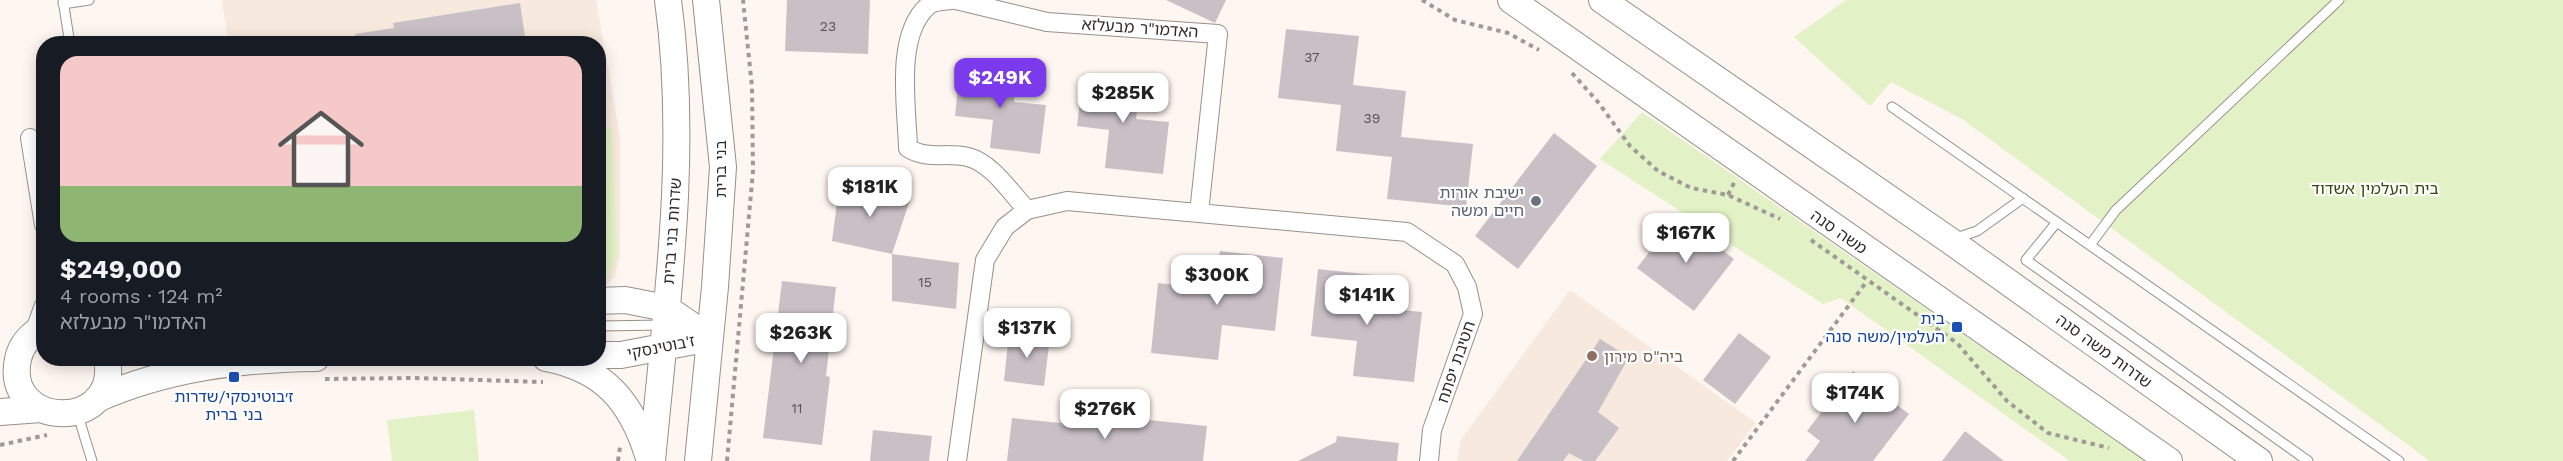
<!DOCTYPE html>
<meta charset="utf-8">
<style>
:root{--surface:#171b24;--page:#242831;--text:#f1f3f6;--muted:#9ea1a6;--accent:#7c3aed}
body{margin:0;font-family:"Work Sans","Noto Sans Hebrew",sans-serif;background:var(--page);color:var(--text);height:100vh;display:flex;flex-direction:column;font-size:22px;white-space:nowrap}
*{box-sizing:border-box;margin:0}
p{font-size:20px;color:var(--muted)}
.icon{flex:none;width:33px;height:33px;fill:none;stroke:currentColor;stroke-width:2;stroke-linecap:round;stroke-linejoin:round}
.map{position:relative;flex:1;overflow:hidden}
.sheet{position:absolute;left:36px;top:36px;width:570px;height:330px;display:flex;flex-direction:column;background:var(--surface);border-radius:24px;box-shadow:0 3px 15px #0003}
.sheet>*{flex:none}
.price{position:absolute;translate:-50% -51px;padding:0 14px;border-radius:12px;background:#fff;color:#222;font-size:20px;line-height:39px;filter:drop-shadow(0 2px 3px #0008)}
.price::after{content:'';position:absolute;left:50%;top:36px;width:18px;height:14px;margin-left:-9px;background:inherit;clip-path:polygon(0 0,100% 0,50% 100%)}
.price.on{background:var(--accent);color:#fff}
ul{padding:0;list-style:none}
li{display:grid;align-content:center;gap:12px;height:318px;padding:0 24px}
li span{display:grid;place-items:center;height:186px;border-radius:18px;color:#555}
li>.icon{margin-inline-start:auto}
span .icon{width:108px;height:108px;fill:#fffc;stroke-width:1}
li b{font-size:26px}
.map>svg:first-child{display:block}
</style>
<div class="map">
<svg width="2563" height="461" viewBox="0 0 2563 461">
<rect width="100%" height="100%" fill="#fef6f0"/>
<path fill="#f7e9dd" d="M222 0H596L620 136V256L614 277 599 291 598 44 228 43Z
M1570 290 1756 423 1727 461H1457L1461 440Z"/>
<path fill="#e3f2c6" d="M1846 0H2563V461H2430L1962 119 1891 82 1870 106 1794 37Z
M1642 112 2146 461H2070L1841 298 1823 304 1600 159Z
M612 128 617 254 609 275 599 285V130Z
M474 410 479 461H392L387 420Z"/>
<path fill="#c9c0c6" d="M787 0H870L868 54 785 51Z
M1166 0H1226L1215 23Z
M520 3 526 44H356L355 34 394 28 393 23Z
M1286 29 1359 36 1353 85 1406 91 1401 137 1473 144 1466 207 1387 199 1392 157 1336 151 1341 105 1278 98Z
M960 65 1018 72 1014 102 1046 105 1040 154 990 148 993 120 955 116Z
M1083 74 1141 80 1136 119 1169 122 1163 174 1105 168 1109 130 1077 126Z
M1554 133 1597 166 1518 269 1475 236Z
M839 187 912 194 892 254 832 241Z
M1677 216 1734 259 1694 311 1637 268Z
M1220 251 1283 258 1275 331 1222 325 1218 360 1151 353 1158 283 1216 289Z
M892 254 959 263 956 309 892 301Z
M1318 269 1373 275 1369 307 1422 312 1414 382 1353 376 1357 341 1311 336Z
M782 281 836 287 826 376 830 377 822 445 763 438Z
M1009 333 1050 337 1044 386 1004 381Z
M1739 333 1771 357 1735 404 1703 380Z
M1600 339 1629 357 1598 412 1619 428 1595 461H1584L1569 453 1563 461H1517Z
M1853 371 1909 414 1873 461H1805L1820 441 1807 431Z
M1072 410 1120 411 1119 417 1207 426 1203 461H1007L1012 418 1071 424Z
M873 430 932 436 929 461H870Z
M1965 431 2004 461H1942Z
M1337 436 1399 443 1397 461H1298L1336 442Z"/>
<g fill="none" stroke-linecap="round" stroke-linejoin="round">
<defs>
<path id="lane" d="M63 0 69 38
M63 4 89 0
M1892 107 2399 461
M2057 222 2026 260 2308 461
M1953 239 1977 231 2023 198
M2090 245 2116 210 2339 0
M598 326 664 325
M77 412 92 461"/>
<path id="street" d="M951 0C944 1 934 1 929 5 894 34 907 107 908 148 926 160 948 152 968 157 992 163 1011 193 1027 210
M956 0 1047 22 1218 34 1199 213
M30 138 44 225
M34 333 44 305
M957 461 985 260 1005 227 1027 210 1067 201 1407 232 1455 264 1467 287 1473 314 1432 430 1429 461"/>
<path id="secondary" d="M1511 0 2169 461
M1602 0 1949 240 2259 461
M598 301 625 300 666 308 710 338
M44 327C31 334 21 345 18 359 3 430 121 433 107 358
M598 355H621L710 338
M546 358C604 369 631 401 648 455
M97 399C167 368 241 359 316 358
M0 412 41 409
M652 461C666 308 689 153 668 0
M698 461 715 287 723 167 706 0"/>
</defs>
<use href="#lane" stroke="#97908b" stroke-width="11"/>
<use href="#street" stroke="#97908b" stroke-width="20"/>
<use href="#secondary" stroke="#97908b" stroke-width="28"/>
<path stroke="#a09a96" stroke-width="4" stroke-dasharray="4.5 4.5" stroke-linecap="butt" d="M1422 0 1455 20 1508 33 1539 50
M1572 73 1598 102 1630 146 1658 171 1691 188 1728 195 1780 219
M1728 195 1735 181
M1811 240 1957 343 2007 401 2048 433 2109 448
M325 379 414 378 543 382
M0 445 47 435
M618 461 620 447
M727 461 753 171 752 87 743 0
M1733 461 1867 281"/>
<use href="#lane" stroke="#fff" stroke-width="9"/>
<use href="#street" stroke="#fff" stroke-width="18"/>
<use href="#secondary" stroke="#fff" stroke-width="26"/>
</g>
<circle fill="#6b7280" stroke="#fff" stroke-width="2" cx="1536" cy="201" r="6"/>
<g fill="#1a4fb4" stroke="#fff" stroke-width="2">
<rect x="1951" y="321" width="12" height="12" rx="3"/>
<rect x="228" y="371" width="12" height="12" rx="3"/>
</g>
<circle fill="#8d6e63" stroke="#fff" stroke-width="2" cx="1592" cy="356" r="6"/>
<g text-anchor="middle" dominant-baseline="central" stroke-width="4.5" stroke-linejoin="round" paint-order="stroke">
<g font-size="14" fill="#565252">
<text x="828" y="26">23</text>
<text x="1312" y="57">37</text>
<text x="1372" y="118">39</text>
<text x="925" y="282">15</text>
<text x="797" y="408">11</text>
</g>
<g font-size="16" fill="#302d2b" stroke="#fff">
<text transform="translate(1140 28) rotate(4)">האדמו"ר מבעלזא</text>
<text transform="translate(720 169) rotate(-90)">בני ברית</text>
<text transform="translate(672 231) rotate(-86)">שדרות בני ברית</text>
<text transform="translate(1839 232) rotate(35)">משה סנה</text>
<text transform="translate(661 347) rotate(-11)">ז'בוטינסקי</text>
<text transform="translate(2104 351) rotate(36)">שדרות משה סנה</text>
<text transform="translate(1456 362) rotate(-71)">חטיבת יפתח</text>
</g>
<g font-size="16" fill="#3a490d" stroke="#fff">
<text x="2375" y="188">בית העלמין אשדוד</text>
</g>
<g font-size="16" fill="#5b616d" stroke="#fff" text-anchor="end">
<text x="1524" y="192">ישיבת אורות<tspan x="1524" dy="18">חיים ומשה</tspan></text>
</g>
<g font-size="16" fill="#164399" stroke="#fff" text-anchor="end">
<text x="1945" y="318">בית<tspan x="1945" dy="18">העלמין/משה סנה</tspan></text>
<text x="234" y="396" text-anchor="middle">ז׳בוטינסקי/שדרות<tspan x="234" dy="18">בני ברית</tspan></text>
</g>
<g font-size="16" fill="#785e54" stroke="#fff" text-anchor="start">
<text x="1604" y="356">ביה"ס מירון</text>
</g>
</g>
</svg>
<b class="price on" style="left:1000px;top:109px">$249K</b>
<b class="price" style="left:1123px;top:124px">$285K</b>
<b class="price" style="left:870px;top:218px">$181K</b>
<b class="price" style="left:1686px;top:264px">$167K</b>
<b class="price" style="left:1217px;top:306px">$300K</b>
<b class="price" style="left:1367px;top:326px">$141K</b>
<b class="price" style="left:1027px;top:359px">$137K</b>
<b class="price" style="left:801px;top:364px">$263K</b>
<b class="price" style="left:1855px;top:424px">$174K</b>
<b class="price" style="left:1105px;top:440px">$276K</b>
<section class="sheet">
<ul>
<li><span style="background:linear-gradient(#f6c9c9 70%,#8fb573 0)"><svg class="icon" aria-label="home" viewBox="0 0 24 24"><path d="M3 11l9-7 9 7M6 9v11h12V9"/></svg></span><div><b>$249,000</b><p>4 rooms · 124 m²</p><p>האדמו&quot;ר מבעלזא</p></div></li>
</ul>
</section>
</div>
